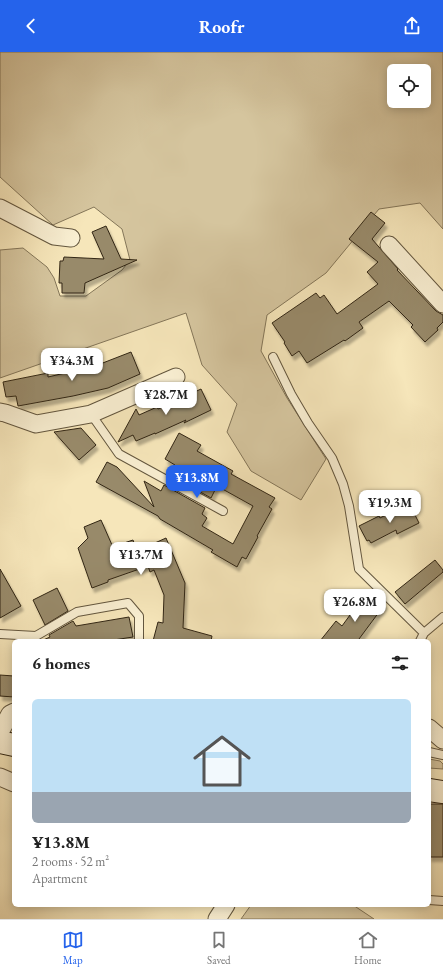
<!DOCTYPE html>
<meta charset="utf-8">
<style>
:root{--surface:#fff;--page:#f2f2f2;--text:#222;--muted:#767676;--line:#e0e0e0;--accent:#2563eb}
body{margin:0;font-family:"EB Garamond",serif;background:var(--page);color:var(--text);height:100vh;display:flex;flex-direction:column;font-size:15px;white-space:nowrap}
*{box-sizing:border-box;margin:0}
p{font-size:13px;color:var(--muted)}
.icon{flex:none;width:22px;height:22px;fill:none;stroke:currentColor;stroke-width:2;stroke-linecap:round;stroke-linejoin:round}
.map{position:relative;flex:1;overflow:hidden}
.drawer{position:absolute;left:12px;top:587px;width:419px;height:268px;display:flex;flex-direction:column;background:var(--surface);border-radius:6px;box-shadow:0 2px 10px #0003}
.drawer>*{flex:none}
.tools{position:absolute;left:387px;top:12px;display:grid;gap:8px}
.tools a{display:grid;place-items:center;width:44px;height:44px;border-radius:6px;background:var(--surface);box-shadow:0 2px 10px #0003;font-size:20px}
.price{position:absolute;translate:-50% -34px;padding:0 9px;border-radius:8px;background:#fff;color:#222;font-size:13px;line-height:26px;filter:drop-shadow(0 1px 2px #0008)}
.price::after{content:'';position:absolute;left:50%;top:24px;width:12px;height:9px;margin-left:-6px;background:inherit;clip-path:polygon(0 0,100% 0,50% 100%)}
.price.selected{background:var(--accent);color:#fff}
ul{padding:0;list-style:none}
li{display:grid;align-content:center;gap:8px;height:212px;padding:0 20px}
li span{display:grid;place-items:center;height:124px;border-radius:6px;color:#555}
li>.icon{margin-inline-start:auto}
span .icon{width:72px;height:72px;fill:#fffc;stroke-width:1}
li b{font-size:17px}
h2{display:flex;justify-content:space-between;align-items:center;height:48px;padding:0 20px;font-size:17px}
header{display:flex;justify-content:space-between;align-items:center;height:52px;padding:0 20px;background:var(--accent);color:#fff;font-size:18px;font-weight:700}
.dock{display:flex;justify-content:space-around;align-items:center;height:56px;border-top:1px solid var(--line);background:var(--surface);font-size:11px;color:var(--muted)}
.dock a{display:grid;justify-items:center;gap:2px}
.dock .selected{color:var(--accent)}
.map>svg:first-child{display:block}
</style>
<header><svg class="icon" aria-label="back" viewBox="0 0 24 24"><path d="M15 5l-7 7 7 7"/></svg>Roofr<svg class="icon" aria-label="share" viewBox="0 0 24 24"><path d="M12 15V3M7 8l5-5 5 5M5 13v7h14v-7"/></svg></header>
<div class="map">
<svg width="443" height="867" viewBox="0 0 443 867">
<defs>
<filter id="shadow"><feDropShadow dx="2.5" dy="4.5" stdDeviation="1" flood-color="#0004"/></filter>
</defs>
<rect width="100%" height="100%" fill="#f6e6ba"/>
<filter id="stains"><feTurbulence type="fractalNoise" baseFrequency=".005" numOctaves="4"/><feColorMatrix values="0 0 0 0 .2 0 0 0 0 .09 0 0 0 0 .02 0 0 0 .5 -.17"/></filter>
<radialGradient id="worn" r=".72"><stop offset=".6" stop-color="#630" stop-opacity="0"/><stop offset="1" stop-color="#630" stop-opacity=".3"/></radialGradient>
<path fill="#d5c59e" stroke="#847659" fill-rule="evenodd" d="M0 0H443V177L420 151 379 157 326 221 267 263 261 299 287 346 326 407 301 448 251 419 227 380 237 352 202 313 186 261 0 326V198L23 196 47 215 54 226 60 244H86L122 218 130 208 122 177 94 155 53 173 0 125ZM394 19H424V49H394Z
M429 707 440 709 443 712V717L429 716Z
M251 853H353L374 867H241Z"/>
<path fill="#988a6a" stroke="#322614" filter="url(#shadow)" d="M371 160 385 171 372 187 398 217 397 218 436 259 443 263V270L437 276 438 278 425 290 411 275 413 273 389 249 359 270 363 276 345 289 344 288 307 311 299 299 292 304 284 291 285 290 272 271 316 241 320 246 324 243 337 262 378 232 367 220 378 210 349 187Z
M106 174 121 207 137 208 85 231 84 241H62V231H59L60 209H63L64 205 104 207 92 180Z
M131 300 140 322 108 336 73 344 18 354 16 344 6 345 3 330 48 321V325L95 314Z
M201 337 211 358 184 371 186 368 155 382V381L136 389 133 383 118 390 136 357 139 363 157 355 158 357Z
M81 376 96 393 79 408 54 380Z
M179 381 201 393 197 399 233 419 231 422 275 446 269 455 272 457 257 484 258 485 246 507 242 505 237 515 211 500 213 498 160 467 158 464 96 430 107 410 117 415 154 455 144 429 161 439 164 433 205 456 202 462 207 466 202 474 233 492 253 454 217 434 211 446 170 423 175 413 165 407Z
M409 451 419 471 397 482 396 478 371 491 369 488 367 489 359 474 379 464 380 466Z
M101 468 112 493 114 492 115 494 133 488 137 499 166 486 185 531 183 576 212 584 211 589H153L158 570 163 571 164 543 154 518 150 520 148 514 108 528V530L92 536 78 496 88 486 84 475Z
M435 508 443 518V520L405 552 395 540Z
M0 517 21 554 0 566Z
M57 536 68 559 45 573 33 548Z
M372 543 385 552 359 587 362 589H320L336 569 342 574 358 552 362 556Z
M129 565 133 585 107 589H41L50 585 49 583 73 569 76 574Z
M0 623 14 624V645L0 644Z
M430 752H443V805H429Z"/>
<g fill="none" stroke-linecap="round" stroke-linejoin="round">
<defs>
<path id="lane" d="M273 305 291 342 308 371 332 406 343 432 349 454 359 517 424 581
M91 362 119 402 223 459
M0 582 36 584 77 560 128 551 139 564V589
M420 589 424 581 443 565
M429 700 443 703
M429 848 443 849"/>
<path id="street" d="M0 156 54 184 71 186
M389 193 443 252
M0 360 5 361 36 372 91 362 176 325
M429 676 443 688
M0 680 10 662 14 660
M0 725 14 731
M217 867 226 853"/>
<path id="secondary" d="M0 690 14 693
M429 738 443 740"/>
</defs>
<use href="#lane" stroke="#63563e" stroke-width="10"/>
<use href="#street" stroke="#63563e" stroke-width="19"/>
<use href="#secondary" stroke="#322614" stroke-width="24"/>
<use href="#lane" stroke="#f9efd2" stroke-width="8"/>
<use href="#street" stroke="#f9efd2" stroke-width="17"/>
<use href="#secondary" stroke="#f9efd2" stroke-width="22"/>
</g>
<rect width="100%" height="100%" filter="url(#stains)"/>
<rect width="100%" height="100%" fill="url(#worn)"/>
</svg>
<div class="tools">
<a><svg class="icon" aria-label="locate" viewBox="0 0 24 24"><circle cx="12" cy="12" r="6"/><path d="M12 2v4M12 18v4M2 12h4M18 12h4"/></svg></a>
</div>
<b class="price" style="left:72px;top:330px">¥34.3M</b>
<b class="price" style="left:166px;top:364px">¥28.7M</b>
<b class="price selected" style="left:197px;top:447px">¥13.8M</b>
<b class="price" style="left:390px;top:472px">¥19.3M</b>
<b class="price" style="left:141px;top:524px">¥13.7M</b>
<b class="price" style="left:355px;top:571px">¥26.8M</b>
<section class="drawer">
<h2>6 homes<svg class="icon" aria-label="filters" viewBox="0 0 24 24"><path d="M4 7h16M4 17h16"/><circle cx="9" cy="7" r="2"/><circle cx="15" cy="17" r="2"/></svg></h2>
<ul>
<li><span style="background:linear-gradient(#bfe0f5 75%,#9aa5b1 0)"><svg class="icon" aria-label="home" viewBox="0 0 24 24"><path d="M3 11l9-7 9 7M6 9v11h12V9"/></svg></span><div><b>¥13.8M</b><p>2 rooms · 52 m²</p><p>Apartment</p></div></li>
</ul>
</section>
</div>
<nav class="dock">
<a class="selected"><svg class="icon" aria-label="map" viewBox="0 0 24 24"><path d="M3 6l6-2 6 2 6-2v14l-6 2-6-2-6 2zM9 4v14M15 6v14"/></svg>Map</a>
<a><svg class="icon" aria-label="saved" viewBox="0 0 24 24"><path d="M7 4h10v16l-5-4-5 4z"/></svg>Saved</a>
<a><svg class="icon" aria-label="home" viewBox="0 0 24 24"><path d="M3 11l9-7 9 7M6 9v11h12V9"/></svg>Home</a>
</nav>
